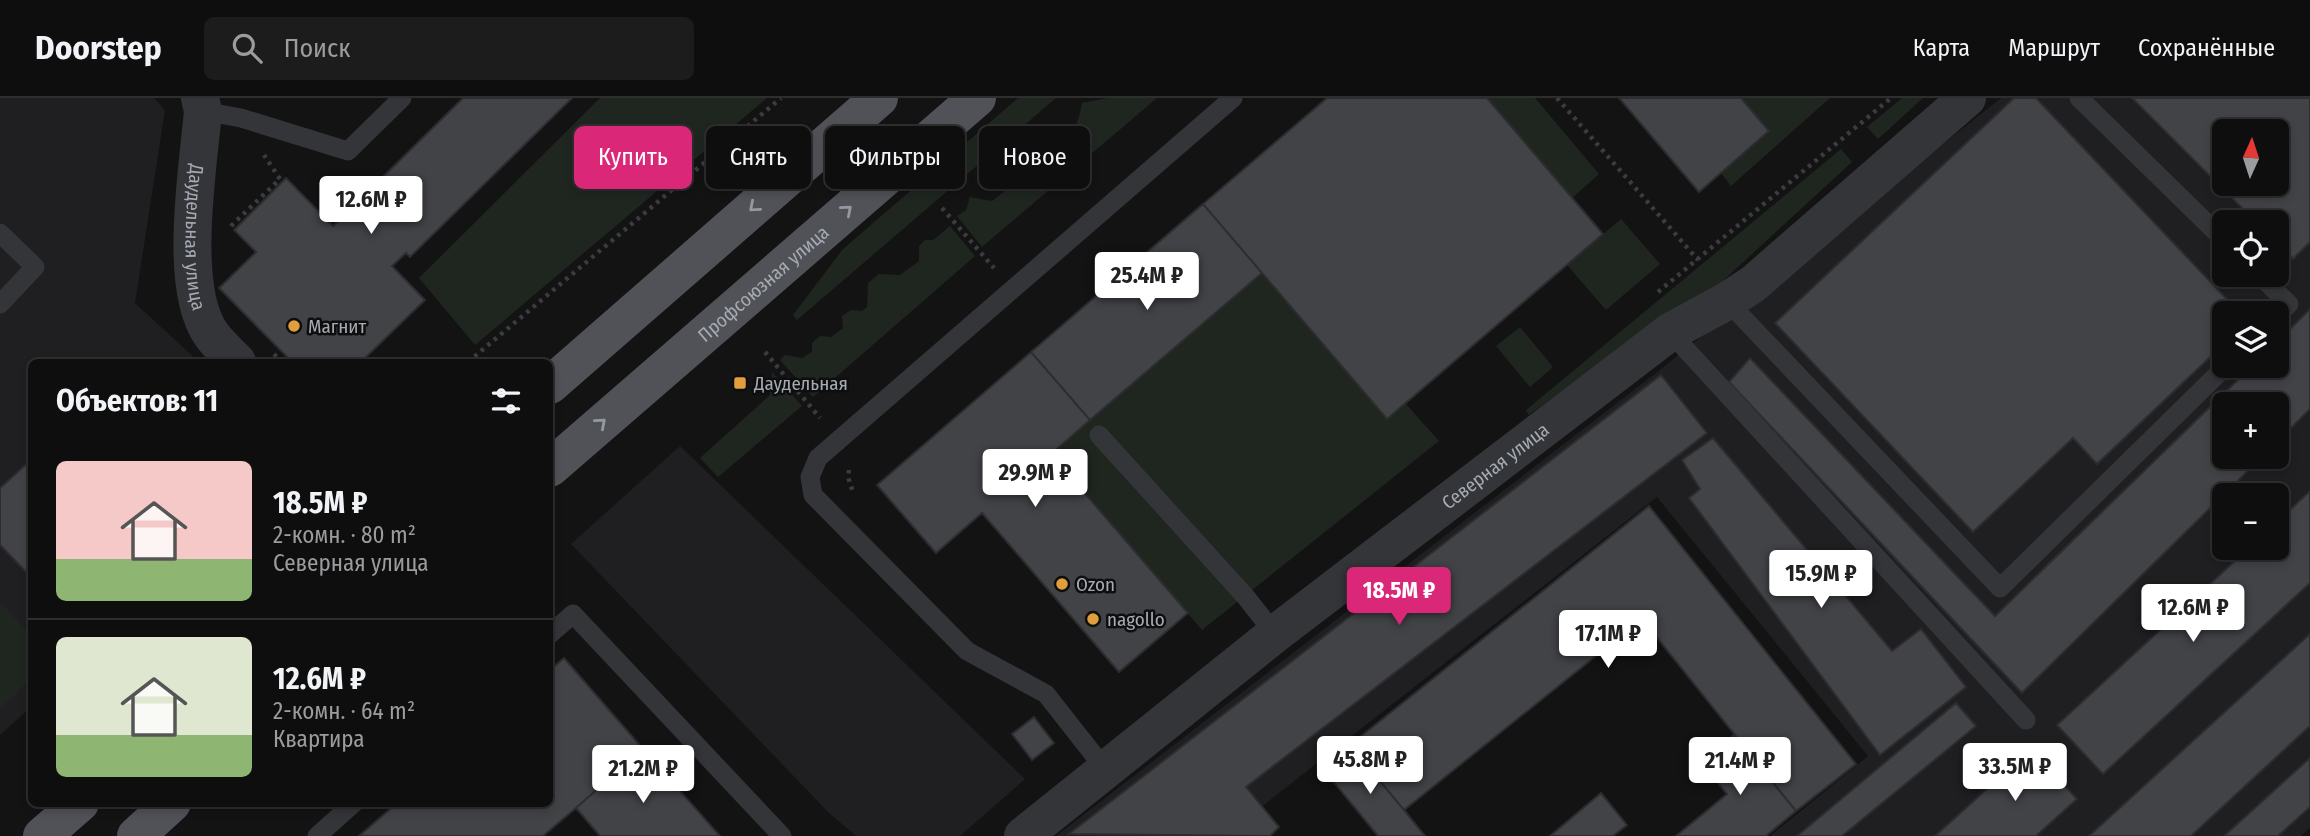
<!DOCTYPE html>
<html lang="ru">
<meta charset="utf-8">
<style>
:root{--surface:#0e0e0f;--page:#1c1c1d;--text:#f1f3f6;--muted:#9b9c9e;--line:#2e2e2f;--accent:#db2777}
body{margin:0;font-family:"Fira Sans Condensed",sans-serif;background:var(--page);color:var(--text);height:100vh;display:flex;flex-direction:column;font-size:26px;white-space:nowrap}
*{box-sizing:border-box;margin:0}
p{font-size:23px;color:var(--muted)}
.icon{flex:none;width:38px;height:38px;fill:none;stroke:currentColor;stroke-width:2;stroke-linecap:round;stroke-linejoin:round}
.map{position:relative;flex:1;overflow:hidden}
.side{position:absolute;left:28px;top:261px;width:525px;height:448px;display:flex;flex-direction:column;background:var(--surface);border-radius:10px;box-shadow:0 4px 10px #0003,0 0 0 2px var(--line)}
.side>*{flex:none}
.guide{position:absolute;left:574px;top:28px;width:665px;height:63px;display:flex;gap:14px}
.needle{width:46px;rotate:3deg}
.fabs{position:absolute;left:2212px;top:21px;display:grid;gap:14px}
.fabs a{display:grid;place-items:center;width:77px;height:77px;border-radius:10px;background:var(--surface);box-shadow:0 4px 10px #0003,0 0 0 2px var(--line);font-size:35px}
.price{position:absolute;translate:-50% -60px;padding:0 16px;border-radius:7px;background:#fff;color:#222;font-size:23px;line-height:46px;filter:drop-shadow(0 2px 4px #0008)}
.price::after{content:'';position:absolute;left:50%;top:42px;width:21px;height:16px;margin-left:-10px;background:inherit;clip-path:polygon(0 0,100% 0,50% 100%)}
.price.active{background:var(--accent);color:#fff}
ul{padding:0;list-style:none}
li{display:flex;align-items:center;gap:21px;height:175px;padding:0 28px}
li+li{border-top:2px solid var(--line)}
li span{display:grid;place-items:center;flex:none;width:196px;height:140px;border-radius:10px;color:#555}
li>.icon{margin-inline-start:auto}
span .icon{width:84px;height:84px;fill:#fffc;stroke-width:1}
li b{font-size:30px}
h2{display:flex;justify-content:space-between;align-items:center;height:84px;padding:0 28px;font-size:30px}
.chip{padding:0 24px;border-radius:10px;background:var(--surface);box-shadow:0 4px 10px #0003,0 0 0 2px var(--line);font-size:24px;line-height:63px}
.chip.active{background:var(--accent);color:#fff}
header{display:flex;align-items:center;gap:42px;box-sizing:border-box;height:98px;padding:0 35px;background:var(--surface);border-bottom:2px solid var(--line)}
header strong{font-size:33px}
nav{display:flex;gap:38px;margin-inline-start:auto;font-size:24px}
.search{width:490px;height:63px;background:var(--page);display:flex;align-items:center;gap:18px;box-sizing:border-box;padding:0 24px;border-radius:10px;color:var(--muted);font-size:26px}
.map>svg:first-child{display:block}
</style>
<header>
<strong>Doorstep</strong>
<div class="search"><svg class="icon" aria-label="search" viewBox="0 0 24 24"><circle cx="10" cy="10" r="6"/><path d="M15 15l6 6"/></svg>Поиск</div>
<nav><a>Карта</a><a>Маршрут</a><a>Сохранённые</a></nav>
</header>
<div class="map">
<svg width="2310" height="738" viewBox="0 0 2310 738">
<rect width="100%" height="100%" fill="#131314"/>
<path fill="#1f1f21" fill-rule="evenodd" d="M0 0H154L165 12 135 205 199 264H32L31 609 0 637Z
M2001 0H2310V730L2301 738H1770L1868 658 1657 399 1224 738H1056L1661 271ZM2224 33H2277V86H2224ZM2224 124H2277V177H2224ZM2224 215H2277V268H2224ZM2224 306H2277V359H2224ZM2224 397H2277V450H2224Z
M680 348 1025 681 960 738H856L829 715 571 446Z"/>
<path fill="#1f2620" d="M600 0H767L475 247 419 180Z
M1018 0H1056L797 222 793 217 843 151Z
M1107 0H1157L982 149 957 118 966 112 970 99 992 103 1027 76 1033 55C1067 50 1076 37 1082 5Z
M1487 0H1535L1599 76 1572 100Z
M1741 0H1830L1731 88 1721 75 1769 33Z
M1902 0H1923L1878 41 1867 29Z
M1841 51 1852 64 1690 213 1599 266 1529 317 1526 312Z
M1621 121 1660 166 1606 212 1567 167Z
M950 128 975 158 813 299 780 262 785 257 802 260 812 254V245L820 238 831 239 843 230 842 218 851 212 862 213 867 209 868 185 879 176 900 177 919 163V148L925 142H933Z
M1262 175 1386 321 1405 305 1439 343 1202 532 1051 356Z
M1520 229 1553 269 1530 289 1496 248Z
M772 274 802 308 718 379 700 360 770 297Z
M0 504 32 538 31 581 0 611Z"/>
<path fill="#424347" stroke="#2d2d30" stroke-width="2" fill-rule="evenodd" d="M463 0H572L410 159 406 155 392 168 425 202 361 264H319L314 260 310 264H292L219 190 256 154 234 132 286 80 333 128Z
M1327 0H1487L1603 136 1387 321 1203 106Z
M1619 0H1741L1769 33 1699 94Z
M2014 0H2036L2240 215H2224V246L2097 366 2073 340 1973 434 1775 225Z
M2132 0H2310V144L2293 161 2277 145V124H2256ZM2224 33H2277V86H2224Z
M1203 106 1262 175 1090 322 1031 254Z
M2310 211V311L2277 344V306H2224V359H2262L2022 595 1729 284 1750 260 1995 518 2252 268H2277V244Z
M1031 254 1090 322 1051 356 1188 515 1119 574 982 415 936 455 877 387Z
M1661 277 1707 335 1246 689 1279 729 1270 738 1069 736Z
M1713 340 1892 553 1921 531 1966 589 1880 657 1689 400 1700 391 1682 362Z
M32 361V480L0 447V390Z
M2310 393V485L2103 676 2057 627 2249 450H2277V424Z
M1649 408 1856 666 1796 713 1642 521 1404 712 1350 647Z
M2310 536V628L2191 738H2089Z
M564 560 643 651 576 710 543 738H359L397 705H550V572Z
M1956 605 1976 628 1842 738H1797Z
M1034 619 1054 645 1032 662 1012 636Z
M1734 637 1796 713 1766 738H1676L1727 696 1701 664Z
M1350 647 1404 712 1425 738H1378L1322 670Z
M643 651 720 738H600L576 710Z
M2031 651 2077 701 2036 738H1935Z
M2310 660V709L2278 738H2224Z
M1601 695 1627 727 1613 738H1550Z"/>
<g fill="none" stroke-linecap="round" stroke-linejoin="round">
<path stroke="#3a3c40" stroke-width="4.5" stroke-dasharray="3.5 5" stroke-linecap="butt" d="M1557 0 1698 162
M942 110 994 170
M231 128 280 81 264 57
M1658 194 1891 0
M765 254 820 320
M274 256 282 264
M468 264 781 0
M849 372 848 379 853 394"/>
<path stroke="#343539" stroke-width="19" d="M2079 0 2224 142
M203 13 241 20 348 53 402 0
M0 135 35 169 0 206
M2259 177 2289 206 2277 218
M1727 203 2000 490 2226 268
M1670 234 2026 622
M1099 337 1245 498 1275 536
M550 536 573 516 782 738
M1105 671 1046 596 967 553 813 397 810 379 818 360 1233 0
M317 738 354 705"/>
<g stroke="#343539" stroke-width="38">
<path id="s1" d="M200 0 203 13C198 70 178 189 211 236 218 246 228 255 237 264"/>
<path id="s2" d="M1023 738 1275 536 1670 234 1727 203 1753 186 1967 0"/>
</g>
<g stroke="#505257" stroke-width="38">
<path d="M550 287 879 0"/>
<path id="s3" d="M550 370 977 0"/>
<path d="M42 738 80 705"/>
<path d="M136 738 172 705"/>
</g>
</g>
<defs><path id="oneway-chevron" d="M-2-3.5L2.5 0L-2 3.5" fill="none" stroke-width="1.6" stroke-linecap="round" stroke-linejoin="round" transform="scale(1.75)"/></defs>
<g stroke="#9499a1">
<use href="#oneway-chevron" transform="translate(754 109) rotate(139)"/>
<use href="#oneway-chevron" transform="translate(847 112) rotate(-41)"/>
<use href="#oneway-chevron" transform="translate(601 325) rotate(-41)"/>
</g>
<g fill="#e29e3d" stroke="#0e0e0f" stroke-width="2.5">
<circle cx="294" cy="228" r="7"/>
<rect x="733" y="278" width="14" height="14" rx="3.5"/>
<circle cx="1062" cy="486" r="7"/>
<circle cx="1093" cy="521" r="7"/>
</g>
<g text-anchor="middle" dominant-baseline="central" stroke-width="5" stroke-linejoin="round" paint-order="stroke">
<g font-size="19" fill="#a5abb3" stroke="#0e0e0f">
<text stroke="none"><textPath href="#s1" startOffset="140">Даудельная улица</textPath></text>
<text stroke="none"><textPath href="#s3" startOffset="282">Профсоюзная улица</textPath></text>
<text stroke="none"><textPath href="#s2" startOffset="600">Северная улица</textPath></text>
</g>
<g font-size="19" fill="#a5abb3" stroke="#0e0e0f" text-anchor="start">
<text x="308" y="228">Магнит</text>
<text x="754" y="285">Даудельная</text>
<text x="1076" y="486">Ozon</text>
<text x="1107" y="521">nagollo</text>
</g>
</g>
</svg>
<div class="fabs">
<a><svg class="needle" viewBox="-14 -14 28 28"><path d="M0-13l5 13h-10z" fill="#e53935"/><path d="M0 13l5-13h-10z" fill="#9b9c9e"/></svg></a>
<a><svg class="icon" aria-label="locate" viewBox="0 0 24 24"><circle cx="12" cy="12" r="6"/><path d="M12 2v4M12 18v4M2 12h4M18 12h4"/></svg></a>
<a><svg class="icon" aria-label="layers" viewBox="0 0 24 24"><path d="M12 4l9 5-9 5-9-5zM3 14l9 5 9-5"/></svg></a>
<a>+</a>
<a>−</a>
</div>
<b class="price" style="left:371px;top:138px">12.6M ₽</b>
<b class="price" style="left:1147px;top:214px">25.4M ₽</b>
<b class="price" style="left:1035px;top:411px">29.9M ₽</b>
<b class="price" style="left:1821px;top:512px">15.9M ₽</b>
<b class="price active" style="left:1399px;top:529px">18.5M ₽</b>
<b class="price" style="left:2193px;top:546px">12.6M ₽</b>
<b class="price" style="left:1608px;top:572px">17.1M ₽</b>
<b class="price" style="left:1370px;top:698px">45.8M ₽</b>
<b class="price" style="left:1740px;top:699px">21.4M ₽</b>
<b class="price" style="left:2015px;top:705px">33.5M ₽</b>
<b class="price" style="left:643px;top:707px">21.2M ₽</b>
<div class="guide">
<a class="chip active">Купить</a>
<a class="chip">Снять</a>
<a class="chip">Фильтры</a>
<a class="chip">Новое</a>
</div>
<section class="side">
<h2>Объектов: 11<svg class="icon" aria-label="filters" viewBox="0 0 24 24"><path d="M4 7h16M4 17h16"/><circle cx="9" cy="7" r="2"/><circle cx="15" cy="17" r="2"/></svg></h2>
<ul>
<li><span style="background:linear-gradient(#f6c9c9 70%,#8fb573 0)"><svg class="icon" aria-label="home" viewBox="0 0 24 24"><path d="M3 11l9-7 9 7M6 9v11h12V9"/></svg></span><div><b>18.5M ₽</b><p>2-комн. · 80 m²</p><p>Северная улица</p></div></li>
<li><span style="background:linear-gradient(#dfe7d0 70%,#8fb573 0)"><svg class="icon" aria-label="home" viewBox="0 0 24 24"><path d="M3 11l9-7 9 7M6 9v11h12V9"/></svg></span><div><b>12.6M ₽</b><p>2-комн. · 64 m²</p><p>Квартира</p></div></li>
</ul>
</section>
</div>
